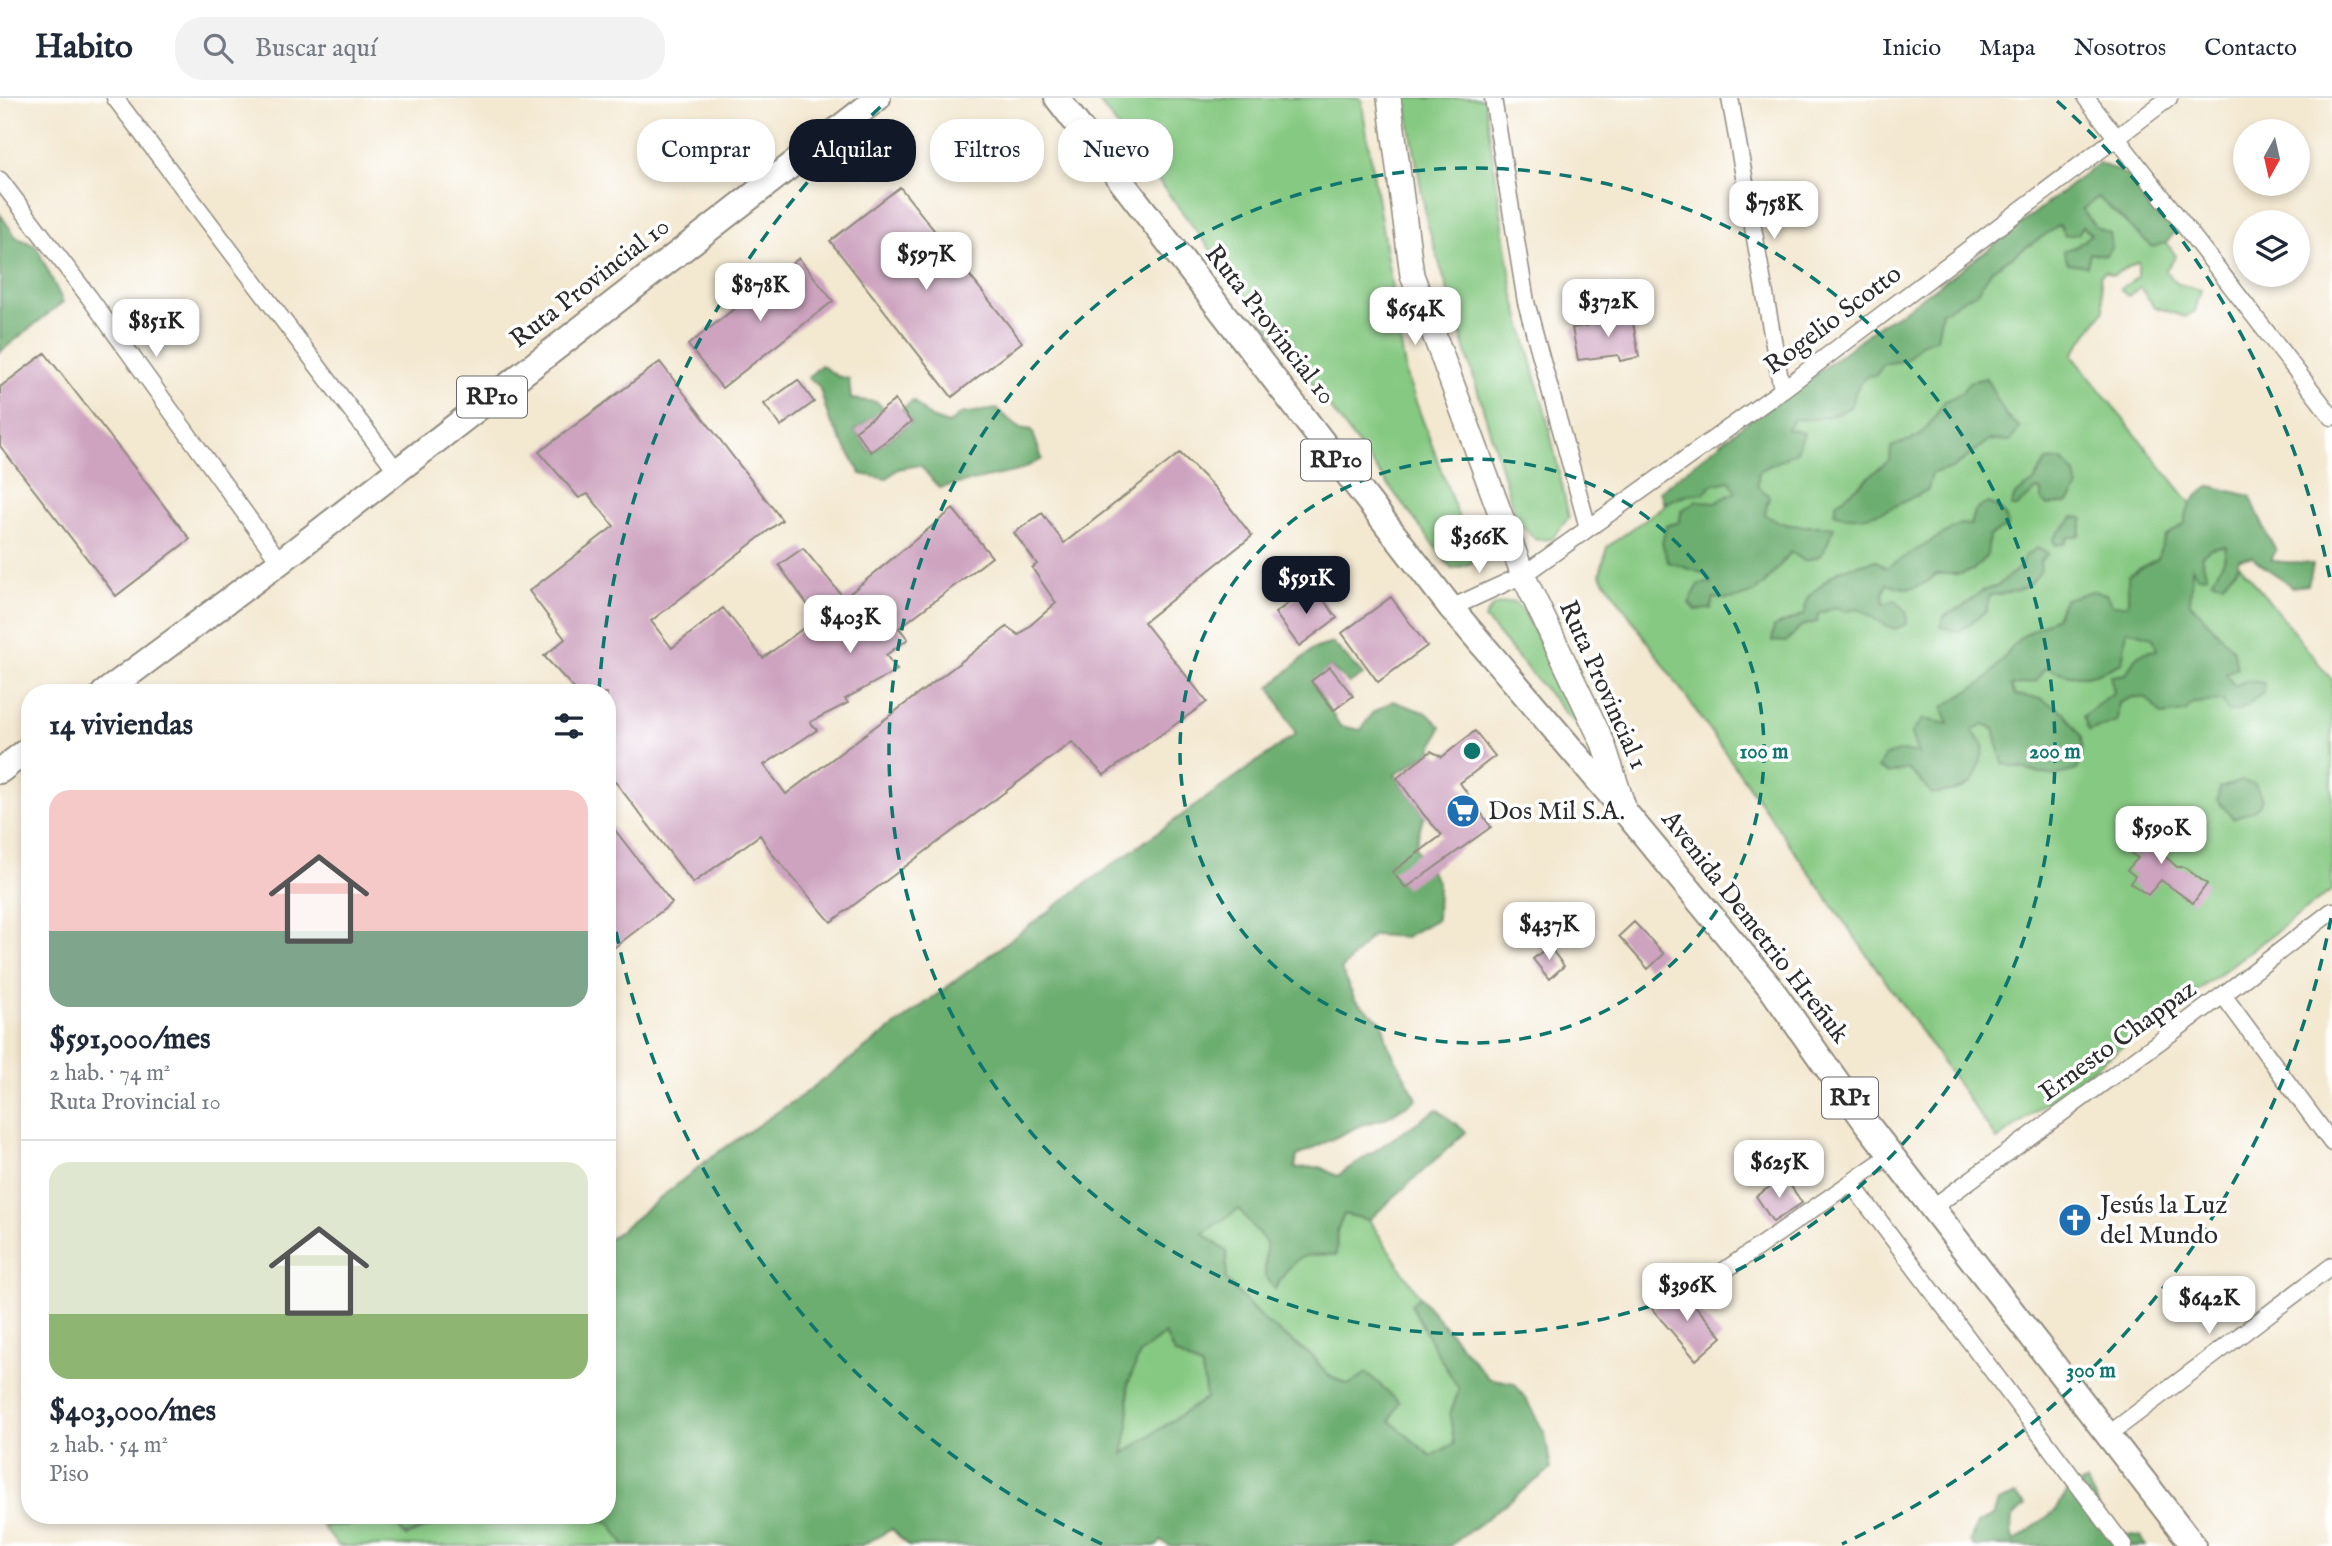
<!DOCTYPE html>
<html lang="es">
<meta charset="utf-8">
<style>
:root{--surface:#fff;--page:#f2f2f3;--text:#1f2937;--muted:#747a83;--line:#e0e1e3;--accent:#111827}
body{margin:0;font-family:"IM FELL English",serif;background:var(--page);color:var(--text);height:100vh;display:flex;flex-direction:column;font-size:26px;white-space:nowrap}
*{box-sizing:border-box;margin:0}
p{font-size:23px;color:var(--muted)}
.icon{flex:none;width:38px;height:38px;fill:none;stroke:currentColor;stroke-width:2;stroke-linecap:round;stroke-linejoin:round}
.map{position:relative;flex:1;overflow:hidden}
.drawer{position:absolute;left:21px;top:586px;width:595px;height:840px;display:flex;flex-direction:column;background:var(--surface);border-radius:28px;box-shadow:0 4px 10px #0003}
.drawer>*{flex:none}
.banner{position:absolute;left:637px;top:21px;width:665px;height:63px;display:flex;gap:14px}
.needle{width:46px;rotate:188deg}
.fabs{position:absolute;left:2233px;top:21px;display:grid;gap:14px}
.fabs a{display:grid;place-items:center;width:77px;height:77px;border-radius:50%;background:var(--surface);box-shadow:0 4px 10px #0003;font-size:35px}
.price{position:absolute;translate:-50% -60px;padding:0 16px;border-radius:14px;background:#fff;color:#222;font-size:23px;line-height:46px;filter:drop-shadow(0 2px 4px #0008)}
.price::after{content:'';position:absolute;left:50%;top:42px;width:21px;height:16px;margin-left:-10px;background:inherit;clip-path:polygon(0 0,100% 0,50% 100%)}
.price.selected{background:var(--accent);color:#fff}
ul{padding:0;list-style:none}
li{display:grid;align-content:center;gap:14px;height:371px;padding:0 28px}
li+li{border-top:2px solid var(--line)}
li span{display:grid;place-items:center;height:217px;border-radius:21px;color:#555}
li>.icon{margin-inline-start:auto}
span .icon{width:126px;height:126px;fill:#fffc;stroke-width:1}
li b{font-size:30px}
h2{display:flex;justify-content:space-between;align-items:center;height:84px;padding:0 28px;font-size:30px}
.pill{padding:0 24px;border-radius:28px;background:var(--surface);box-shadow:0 4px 10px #0003;font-size:24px;line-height:63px}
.pill.selected{background:var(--accent);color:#fff}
header{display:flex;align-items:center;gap:42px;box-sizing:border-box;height:98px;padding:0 35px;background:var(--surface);border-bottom:2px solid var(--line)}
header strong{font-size:33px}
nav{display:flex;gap:38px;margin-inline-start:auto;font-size:24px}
.search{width:490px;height:63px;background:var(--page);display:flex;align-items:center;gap:18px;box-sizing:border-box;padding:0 24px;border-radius:28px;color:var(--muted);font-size:26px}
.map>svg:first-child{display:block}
</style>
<header>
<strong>Habito</strong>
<div class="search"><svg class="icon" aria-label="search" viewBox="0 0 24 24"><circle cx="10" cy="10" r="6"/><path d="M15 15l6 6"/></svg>Buscar aquí</div>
<nav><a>Inicio</a><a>Mapa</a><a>Nosotros</a><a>Contacto</a></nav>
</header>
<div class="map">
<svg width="2332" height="1448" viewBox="0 0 2332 1448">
<rect width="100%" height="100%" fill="#fff"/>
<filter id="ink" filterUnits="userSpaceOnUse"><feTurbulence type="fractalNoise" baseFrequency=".0143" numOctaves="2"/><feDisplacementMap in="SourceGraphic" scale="14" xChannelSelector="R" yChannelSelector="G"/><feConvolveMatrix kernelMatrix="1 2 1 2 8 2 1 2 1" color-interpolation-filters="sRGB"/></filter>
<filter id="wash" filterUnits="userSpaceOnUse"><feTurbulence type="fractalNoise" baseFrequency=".00686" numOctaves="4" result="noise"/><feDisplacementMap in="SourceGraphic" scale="28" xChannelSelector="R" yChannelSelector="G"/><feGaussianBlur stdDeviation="1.57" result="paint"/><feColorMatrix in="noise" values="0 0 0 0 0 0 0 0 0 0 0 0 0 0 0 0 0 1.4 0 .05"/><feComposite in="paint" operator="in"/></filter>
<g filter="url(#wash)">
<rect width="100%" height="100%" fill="#f3e8d0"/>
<path fill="#86c982" stroke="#587a56" stroke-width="2" d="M1096 0H1361L1406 277 1475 464 1452 471Z
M1405 0H1484L1513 194 1547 321 1569 419 1552 441 1536 442 1517 423 1427 124Z
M2098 99 2152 148 2167 145 2176 158 2165 173 2178 186 2201 192 2195 213 2185 219 2155 209 2140 190 2128 198 2120 191 2138 179V164L2113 177 2105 173 2100 177 2104 212 2072 257 2332 582V792L1997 1042 1600 476 1607 449 1998 165 2000 167 2060 126 2083 128 2091 137 2077 148 2063 153 2090 155 2097 130 2082 112Z
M1514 504 1524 514 1565 595 1593 641 1566 616 1485 521C1490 506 1499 505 1514 504Z
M1239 1111 1267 1146 1265 1177 1309 1155 1336 1156 1337 1133 1344 1116 1369 1122 1420 1199 1411 1206 1434 1250 1459 1291 1450 1317 1454 1346 1431 1358 1348 1287 1326 1276 1314 1259 1264 1223 1226 1182 1227 1154 1202 1135Z
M1165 1236 1174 1255 1202 1270 1206 1300 1122 1356 1129 1327 1128 1286 1140 1255Z
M364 1418H389L406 1438 457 1418 507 1421 512 1418H583L610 1425 625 1448H338L323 1429 351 1427Z"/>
<path fill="#6cad70" stroke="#4c6c4e" stroke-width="2" fill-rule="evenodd" d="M2099 65 2134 80 2174 134 2167 145 2152 149 2098 99 2082 112 2097 130 2110 135 2112 150 2106 157 2090 155 2087 168 2068 165 2063 153 2077 148 2091 136 2083 128 2078 136 2065 138 2060 127 1992 172 1977 194 1942 214 1937 240 1921 246 1906 262 1884 266 1876 277 1866 278 1855 294 1852 308C1830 320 1819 322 1794 321L1787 331 1804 335 1797 354 1759 373 1757 387 1769 398 1765 416C1786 433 1809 426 1834 429 1825 449 1828 459 1804 463L1791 454C1767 482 1756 507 1714 500L1711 511 1696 512 1689 505 1699 486 1712 485 1705 476 1668 464 1662 445 1666 428 1679 424 1682 412 1697 403 1716 404 1736 394 1730 383 1714 386 1704 395 1686 397 1664 405 1660 393 1757 316 1796 292 1880 226 1899 216 1986 153Z
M0 116 16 139 36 148 63 204 0 254Z
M821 267 837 278 849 281 851 301 877 304 884 311 855 333 871 354 911 324 902 311 913 303 931 320 949 326 960 316 997 311 1019 330 1032 332 1042 361 1018 373 939 390 920 367 898 371 886 381 861 376 829 321 819 288 808 280Z
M1986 280 2006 318 2020 330 2010 343 1989 342 1954 370 1932 375 1928 392C1898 405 1868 429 1834 415L1837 404C1857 392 1871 375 1890 362L1891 349 1918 339 1932 323 1944 304 1962 294 1969 284Z
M2062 362 2075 376 2078 391 2067 405 2047 407 2042 402V393L2036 392 2017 409H2011L2015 397 2034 384 2046 363Z
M2211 388 2250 398C2259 416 2264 435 2276 452L2271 462C2287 467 2297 461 2313 467L2308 487 2291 489C2279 476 2265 472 2253 459L2238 461V469L2223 485 2212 483 2224 462 2226 448 2211 450 2201 458 2207 478 2197 479 2192 469 2190 505 2233 551 2237 570 2226 575 2234 588 2245 583 2264 585 2263 595 2239 613 2228 614 2223 603 2193 605 2185 614 2162 617 2146 600 2133 599 2119 605 2117 623 2089 633 2083 618 2114 594 2110 578 2126 576C2135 558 2137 554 2157 552L2153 539 2127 532 2122 565C2086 581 2083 582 2045 570L2036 583 2011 588 2015 597 2041 601 2064 614 2081 638 2082 655 2077 672 2054 678 2003 666 1994 631 1983 627 1972 632 1984 649C1975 690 1972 690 1932 696L1917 679 1907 671 1889 676 1878 670 1884 658 1903 653 1918 656 1911 636 1923 621 1948 626 1943 609 1985 583 2020 540 2056 519 2065 501 2092 493 2106 496 2112 507H2128V477L2157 461 2165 439 2185 425C2187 407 2195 397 2211 388Z
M1987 405C2000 409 2007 416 2008 429L1989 438 1987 457 1973 472 1960 476H1936C1921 492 1906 493 1887 485L1883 496 1884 506 1896 502 1906 513 1907 526 1895 531C1884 527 1868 517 1858 510L1845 514 1836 509 1818 516 1817 524 1801 528 1786 544 1772 543 1774 529 1805 516C1805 498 1808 499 1820 488 1843 465 1848 471 1876 462L1886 470 1960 426 1971 427 1975 413Z
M2073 419 2083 420 2080 436 2076 439H2068L2065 445 2055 447 2053 442C2058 431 2068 429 2073 419Z
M2037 450 2048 456 2040 463 2041 472C2029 493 2013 495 1990 497L1986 513 1959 534 1941 529 1944 518 1962 509 1982 493 1997 488 2019 470 2025 458Z
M1333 545 1363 577 1349 586 1330 569 1312 584 1340 628 1361 632 1372 615 1393 603 1427 615 1441 629 1431 653 1395 677 1424 717 1415 749 1438 785 1437 821 1405 839 1373 837 1341 872 1355 902 1382 924 1388 947 1417 1001 1384 1021 1361 1027 1297 1058 1295 1070 1320 1069 1337 1078 1437 1011 1466 1034 1369 1122 1344 1116 1337 1133 1336 1157C1298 1155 1294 1159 1275 1191L1265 1177 1266 1145 1239 1111 1203 1135 1227 1154 1226 1182 1264 1223 1314 1260 1326 1276 1348 1287 1367 1275 1399 1304 1390 1323 1431 1358 1454 1346 1450 1317 1459 1291 1434 1250 1411 1206 1420 1199 1488 1280 1514 1285 1527 1303 1545 1336 1551 1371 1450 1448H1170L1161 1443 1157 1448H908L892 1431 861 1448H625L610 1425 583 1418H607V1143L711 1059 801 998 1081 789 1296 636 1270 589 1313 551ZM1165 1236 1174 1255 1202 1270 1206 1300 1123 1356 1129 1327 1128 1286 1140 1255Z
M2241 683 2255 686 2262 701C2257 715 2245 715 2233 720L2217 702 2220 690Z
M2087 1384 2103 1418 2117 1436 2141 1438 2146 1448H1974L1970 1443 1977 1426 1993 1418 1998 1404 2015 1397 2025 1407 2012 1420 2011 1433 2014 1444 2056 1412 2071 1388Z
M316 1418H364L351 1427 323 1429Z
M389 1418H457L406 1438Z"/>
<g id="blocks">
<path fill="#cda3bf" d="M900 89 1022 244 952 299 830 143Z
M799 160 833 203 722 290 688 247Z
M1631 213 1639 259 1620 263 1618 257 1578 262 1572 230 1611 224V216Z
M45 255 190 441 116 498 0 348V289Z
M660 264 782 422 651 523 672 550 723 510 763 560 817 520 779 467 803 450 844 500 953 411 992 459 899 530 908 541 886 557 897 572 845 601 848 605 810 624 817 632 764 667 786 696 1007 529 1019 537 1056 505 1032 470 1037 466 1014 435 1042 415 1064 445 1180 355 1215 390 1252 438 1144 524 1207 604 1104 677 1072 644 831 824 773 757 760 737 693 785 607 673V595H578L544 558 565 541 529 493 614 428 588 396 579 400 539 354Z
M798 282 814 304 781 328 764 306Z
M895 302 911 324 871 354 855 333Z
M1313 488 1337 520 1299 548 1275 515Z
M1391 499 1427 548 1378 584 1342 535Z
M1330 569 1353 598 1334 612 1311 583Z
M1475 633 1495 658 1460 685 1491 729 1406 790 1392 774 1442 737 1424 717 1397 680 1431 653 1442 659Z
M607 722 672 805 607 855Z
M2155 723 2173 735 2158 752 2177 769H2184L2207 786 2193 805 2161 782 2148 797 2130 785 2135 778 2127 772 2138 760 2130 755 2132 741 2142 739Z
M1634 824 1664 856 1648 871 1619 838Z
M1549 848 1564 868 1549 881 1533 861Z
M1785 1079 1802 1105 1773 1124 1756 1098Z
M1679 1189 1722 1239 1696 1262 1652 1211Z"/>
</g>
</g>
<g filter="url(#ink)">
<use href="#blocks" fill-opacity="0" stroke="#8f8a7e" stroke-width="2"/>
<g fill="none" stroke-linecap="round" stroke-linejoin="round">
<defs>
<path id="minor" d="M115 0 397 373
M1493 0 1526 204 1588 430
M1730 0 1782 292
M2086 0 2332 319
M0 82 89 199 280 464
M1451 510 1523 477 1782 292 2169 0
M2223 897 2332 1045
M1851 1085 2124 1448
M1932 1110 2223 897 2332 813
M1715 1179 1892 1056
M2108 1337 2332 1168"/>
<path id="secondary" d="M1389 0 1412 177 1523 477 1603 645 1625 712"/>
<path id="primary" d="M1057 0 1451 510 1626 715 1770 889 1867 1026 2194 1448
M104 595 280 464 878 0
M0 673 30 650"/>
</defs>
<use href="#minor" stroke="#8f8a7e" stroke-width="19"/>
<use href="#secondary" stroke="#8f8a7e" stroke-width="26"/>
<use href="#primary" stroke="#8f8a7e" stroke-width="28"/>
<use href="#minor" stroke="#fff" stroke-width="16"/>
<use href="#secondary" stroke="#fff" stroke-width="23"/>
<use href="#primary" stroke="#fff" stroke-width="24"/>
</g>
</g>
<g fill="none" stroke="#0f766e" stroke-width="3.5" stroke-dasharray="12 9">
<circle cx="1472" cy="653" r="292"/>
<circle cx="1472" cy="653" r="583"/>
<path d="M2331 820A875 875 0 0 1 1842 1446M1102 1446A875 875 0 0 1 608 790M599 592A875 875 0 0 1 887 3M2057 3A875 875 0 0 1 2331 486"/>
</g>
<defs>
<symbol id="supermarket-disc" viewBox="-11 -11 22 22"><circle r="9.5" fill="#1f6fb2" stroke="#fff"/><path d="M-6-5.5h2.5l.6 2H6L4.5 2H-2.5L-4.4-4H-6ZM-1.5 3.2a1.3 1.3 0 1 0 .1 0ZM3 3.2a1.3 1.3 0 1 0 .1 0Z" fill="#fff"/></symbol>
<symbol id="church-disc" viewBox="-11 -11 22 22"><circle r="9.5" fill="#1f6fb2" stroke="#fff"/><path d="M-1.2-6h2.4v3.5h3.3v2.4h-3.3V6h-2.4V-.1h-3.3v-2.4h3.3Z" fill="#fff"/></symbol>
</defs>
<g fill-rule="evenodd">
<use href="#supermarket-disc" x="1444" y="694" width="38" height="38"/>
<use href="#church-disc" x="2056" y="1103" width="38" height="38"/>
</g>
<g text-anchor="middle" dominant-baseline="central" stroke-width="7" stroke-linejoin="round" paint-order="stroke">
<g fill="#fff" stroke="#6b6b6b" stroke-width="2">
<rect x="457" y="278.5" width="70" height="41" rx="5"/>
<rect x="1301" y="341.5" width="70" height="41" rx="5"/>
<rect x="1822" y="979.5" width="56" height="41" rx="5"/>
</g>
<g font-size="24" font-weight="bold" fill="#2b2b2b">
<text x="492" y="299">RP10</text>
<text x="1336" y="362">RP10</text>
<text x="1850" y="1000">RP1</text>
</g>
<g font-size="26" fill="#2b2b2b" stroke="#fff">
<text transform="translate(590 185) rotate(-38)">Ruta Provincial 10</text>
<text transform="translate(1833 222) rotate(-37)">Rogelio Scotto</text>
<text transform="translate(1270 227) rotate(52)">Ruta Provincial 10</text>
<text transform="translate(1603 587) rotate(66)">Ruta Provincial 1</text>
<text transform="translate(1755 829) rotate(52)">Avenida Demetrio Hreñuk</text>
<text transform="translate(2118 943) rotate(-36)">Ernesto Chappaz</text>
</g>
<g font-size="26" fill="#2b2b2b" stroke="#fff" text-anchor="start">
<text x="1488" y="713">Dos Mil S.A.</text>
<text x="2100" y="1107">Jesús la Luz<tspan x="2100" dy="30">del Mundo</tspan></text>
</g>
</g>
<circle cx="1472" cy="653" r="10" fill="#0f766e" stroke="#fff" stroke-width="3.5"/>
<g font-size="21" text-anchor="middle" font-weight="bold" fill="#0f766e" stroke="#fff" stroke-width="7" stroke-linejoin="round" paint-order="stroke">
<text x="1764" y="660">100 m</text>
<text x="2055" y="660">200 m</text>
<text x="2091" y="1279">300 m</text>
</g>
</svg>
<div class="fabs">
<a><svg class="needle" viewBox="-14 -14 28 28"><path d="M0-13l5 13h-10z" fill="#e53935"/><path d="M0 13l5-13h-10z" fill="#747a83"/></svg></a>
<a><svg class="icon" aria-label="layers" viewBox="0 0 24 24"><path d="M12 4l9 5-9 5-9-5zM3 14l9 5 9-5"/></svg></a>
</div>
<b class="price" style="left:1774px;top:143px">$758K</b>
<b class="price" style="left:926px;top:194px">$597K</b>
<b class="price" style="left:760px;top:225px">$878K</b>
<b class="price" style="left:1608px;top:241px">$372K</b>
<b class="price" style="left:1415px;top:249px">$654K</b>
<b class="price" style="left:156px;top:261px">$851K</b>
<b class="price" style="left:1479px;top:477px">$366K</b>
<b class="price selected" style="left:1306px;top:518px">$591K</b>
<b class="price" style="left:850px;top:557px">$403K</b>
<b class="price" style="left:2161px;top:768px">$590K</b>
<b class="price" style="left:1549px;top:864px">$437K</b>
<b class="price" style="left:1779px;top:1102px">$625K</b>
<b class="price" style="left:1687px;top:1225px">$396K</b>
<b class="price" style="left:2209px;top:1238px">$642K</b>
<div class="banner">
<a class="pill">Comprar</a>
<a class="pill selected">Alquilar</a>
<a class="pill">Filtros</a>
<a class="pill">Nuevo</a>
</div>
<section class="drawer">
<h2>14 viviendas<svg class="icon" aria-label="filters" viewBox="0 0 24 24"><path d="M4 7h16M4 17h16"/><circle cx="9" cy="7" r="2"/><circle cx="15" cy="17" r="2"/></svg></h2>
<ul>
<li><span style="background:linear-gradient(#f6c9c9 65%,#7fa58c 0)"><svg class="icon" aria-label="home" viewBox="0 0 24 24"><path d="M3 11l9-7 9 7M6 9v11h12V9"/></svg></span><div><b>$591,000/mes</b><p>2 hab. · 74 m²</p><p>Ruta Provincial 10</p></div></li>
<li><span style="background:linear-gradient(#dfe7d0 70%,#8fb573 0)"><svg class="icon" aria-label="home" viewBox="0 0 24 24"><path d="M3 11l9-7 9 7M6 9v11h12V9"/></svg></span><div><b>$403,000/mes</b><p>2 hab. · 54 m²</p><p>Piso</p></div></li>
</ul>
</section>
</div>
